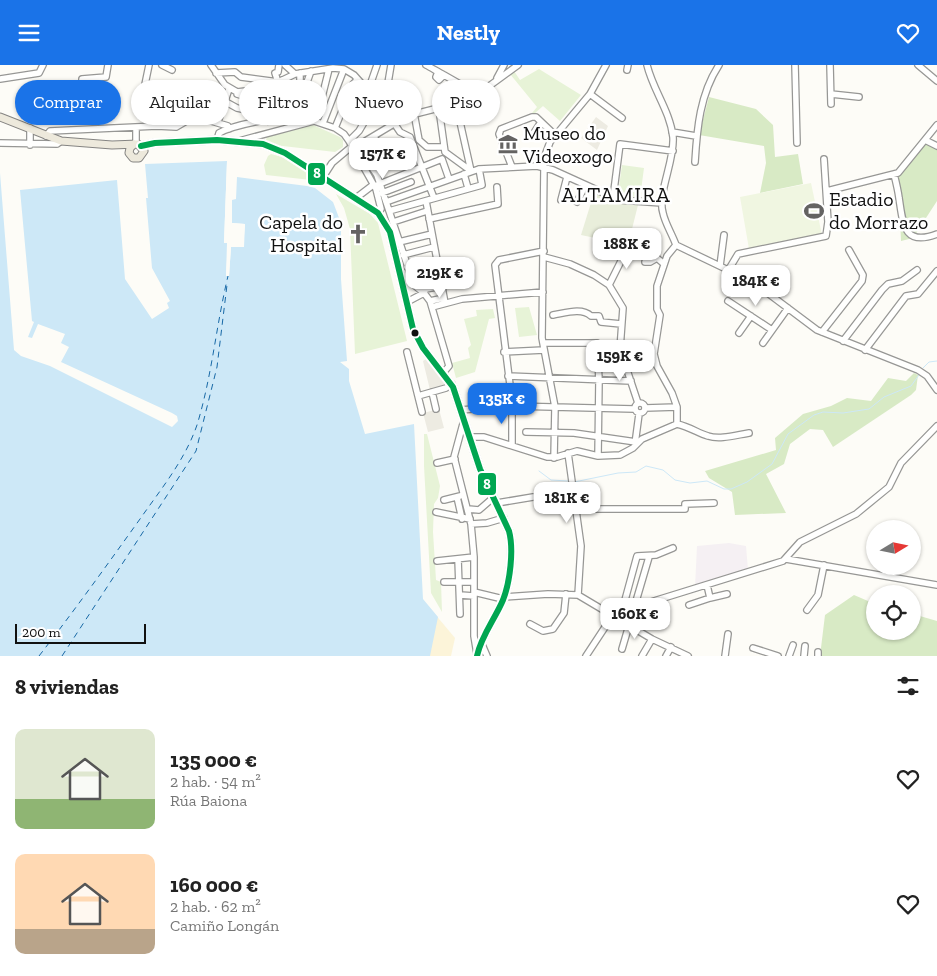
<!DOCTYPE html>
<html lang="es">
<meta charset="utf-8">
<style>
:root{--surface:#fff;--page:#f6f6f6;--text:#222;--muted:#767676;--accent:#1a73e8}
body{margin:0;font-family:"Zilla Slab",serif;background:var(--page);color:var(--text);height:100vh;display:flex;flex-direction:column;font-size:19px;white-space:nowrap}
*{box-sizing:border-box;margin:0}
p{font-size:16px;color:var(--muted)}
.icon{flex:none;width:28px;height:28px;fill:none;stroke:currentColor;stroke-width:2;stroke-linecap:round;stroke-linejoin:round}
.map{position:relative;height:591px;overflow:hidden}
.details{display:flex;flex-direction:column;background:var(--surface);flex:1}
.details>*{flex:none}
.banner{position:absolute;left:15px;top:15px;width:500px;height:45px;display:flex;gap:10px}
.needle{width:32px;rotate:80deg}
.buttons{position:absolute;left:866px;top:455px;display:grid;gap:10px}
.buttons a{display:grid;place-items:center;width:55px;height:55px;border-radius:50%;background:var(--surface);box-shadow:0 1px 4px #0004;font-size:25px}
.scale{position:absolute;left:15px;bottom:12px;width:131px;box-sizing:border-box;padding-left:5px;border:2px solid #111;border-top:0;font-size:14px;line-height:18px;white-space:nowrap;color:#111;-webkit-text-stroke:4px #fff;paint-order:stroke}
.price{position:absolute;translate:-50% -42px;padding:0 11px;border-radius:10px;background:#fff;color:#222;font-size:16px;line-height:32px;filter:drop-shadow(0 1px 2px #0008)}
.price::after{content:'';position:absolute;left:50%;top:30px;width:15px;height:11px;margin-left:-8px;background:inherit;clip-path:polygon(0 0,100% 0,50% 100%)}
.price.on{background:var(--accent);color:#fff}
ul{padding:0;list-style:none}
li{display:flex;align-items:center;gap:15px;height:125px;padding:0 15px}
li span{display:grid;place-items:center;flex:none;width:140px;height:100px;border-radius:10px;color:#555}
li>.icon{margin-inline-start:auto}
span .icon{width:60px;height:60px;fill:#fffc;stroke-width:1}
li b{font-size:21px}
h2{display:flex;justify-content:space-between;align-items:center;height:60px;padding:0 15px;font-size:21px}
.pill{padding:0 18px;border-radius:22px;background:var(--surface);box-shadow:0 1px 4px #0004;font-size:18px;line-height:45px}
.pill.on{background:var(--accent);color:#fff}
header{display:flex;justify-content:space-between;align-items:center;height:65px;padding:0 15px;background:var(--accent);color:#fff;font-size:22px;font-weight:700}
.map>svg:first-child{display:block}
</style>
<header><svg class="icon" aria-label="menu" viewBox="0 0 24 24"><path d="M4 6h16M4 12h16M4 18h16"/></svg>Nestly<svg class="icon" aria-label="heart" viewBox="0 0 24 24"><path d="M12 20l-8-8c-3-5 5-10 8-4 3-6 11-1 8 4z"/></svg></header>
<div class="map">
<svg width="937" height="591" viewBox="0 0 937 591">
<rect width="100%" height="100%" fill="#fdfcf7"/>
<path fill="#f5f0f3" d="M729 478 746 481 748 505 695 522 697 481Z"/>
<path fill="#e7f3d7" d="M539 4 581 30 560 56 543 41 534 49 532 48 537 42 510 9 514 6 520 15Z
M311 59 340 72 343 75V82L335 87 274 80 266 75 267 71Z
M271 89 282 92 320 116 266 110 264 100 268 91Z
M622 100 644 103 640 133 618 129Z
M336 129 370 149 378 158 407 276 355 289 350 164 344 143Z
M529 242 537 270 519 272 515 243Z
M493 244 495 253 489 254 475 307 456 313 452 298 470 293 468 283 471 280 464 254 477 251 476 245Z
M424 369H427L440 421 438 433 434 439 433 467 436 515 441 517 442 547 431 528 424 401Z"/>
<path fill="#d8eac5" d="M709 32 756 44 773 60 775 92 798 89 803 119 760 128 766 98 764 81 699 70Z
M925 75 937 81V136L913 173 901 176 898 108Z
M914 308 918 310 916 325 911 330 833 382 823 365 810 364 790 379 784 399 766 409 786 448 735 450 732 427 709 413 705 406 776 385 775 373 803 349 831 341 847 333 871 336 888 313 906 316Z
M854 530 875 539V566H912L913 549 937 556V591H820L825 550Z"/>
<path fill="#fcf4d9" d="M429 542 455 573 451 591H415Z"/>
<path fill="#e9eedb" d="M594 128 618 137 638 140 628 180 581 170Z"/>
<path fill="#f0f6e1" d="M811 118 822 170 749 184 740 132Z"/>
<path fill="#edebe2" d="M596 52 608 61 597 85 581 73Z
M426 294 427 295 445 319 430 325 423 296Z
M439 344 444 363 428 367 423 348Z"/>
<path fill="#cde8f7" d="M227 96 224 178H228L226 211H229L231 182H243L245 159 232 158V134H236L237 112 307 121 315 123 333 137 341 158V214L347 296 340 297 349 304V316L365 369 414 359 423 534 438 552 430 591H0V108L14 285 21 291 50 301 172 362 178 356 177 351 172 348 61 297 69 282 61 278 65 269 38 259 32 273 28 272 34 257 32 256 20 125 117 115 125 214 152 254 169 243 167 238 170 236 152 203 146 133H148L145 99Z"/>
<path fill="#fdfcf7" d="M227 96 230 100 227 176 230 179 241 180 242 161H231L229 159V134L234 132 236 110V134L232 135V158L245 159 244 182H231L229 211H226L227 178H224Z"/>
<g fill="none" stroke-linecap="round" stroke-linejoin="round">
<path stroke="#cde8f7" stroke-width="1" d="M923 303 929 297 937 296
M539 406 551 415 568 416
M574 417 618 408 636 407 646 401 663 405 675 415 690 418 707 416 724 424H731L747 417 772 399 788 369 814 350 823 347 843 348 869 344 884 332 911 321 919 310"/>
<path stroke="#1768a6" stroke-width="1" stroke-dasharray="6 5" stroke-linecap="butt" d="M39 591C74 546 107 500 140 454 161 424 185 395 197 360 212 311 216 261 228 211
M62 591 196 386 217 302 227 220"/>
<defs>
<path id="minor" d="M149 0 143 29 158 34
M162 0 172 5
M211 0 225 20 237 27 264 24 295 9 333 3 344 4 354 10 371 29 386 36 396 56
M285 0 295 9
M426 0C432 3 438 7 444 10L439 15 436 12 438 7
M647 0C653 25 670 46 673 72 675 95 657 129 663 148 665 158 672 169 676 180L753 217 817 265 918 305 927 311 937 325
M795 0 797 78
M830 0 831 39
M918 0 937 16
M627 5 628 0
M216 8 235 7 241 12 278 17
M444 10 465 22
M497 13 504 0
M0 14 39 8 43 0
M278 17 275 8 278 7 279 0
M368 26 377 0
M237 27V29L260 36
M305 27 311 30V38
M590 29 622 53
M831 29 859 32
M386 36 389 32 387 24 391 0
M226 37 237 43 257 47
M456 39 471 106
M273 41 282 15
M439 44 445 87 471 106
M290 46 300 18V8
M292 47 312 54
M263 48 268 56
M296 48 311 6
M414 48 419 75 427 82H444
M82 52V14L106 12 108 0
M311 56 321 36 329 4
M218 57 229 24
M323 58 344 4
M394 58 400 67 410 72 434 133
M136 62V79
M335 63 353 19 357 15
M672 67 696 71
M46 71 50 66 157 61 176 62 188 55 201 53 228 61 229 64
M532 71 541 57
M374 72 393 98
M217 75 219 68C240 56 269 58 290 46
M925 75 937 81
M239 76 314 56 335 63 344 69 349 76 376 124 381 144 378 148
M349 76 359 66 379 32
M0 78 57 79 61 76
M30 80V63
M357 81 377 110 414 220 424 228 426 224 442 221
M352 84 407 51 470 35 518 0
M366 92 380 80
M442 94 449 114
M369 96 383 85
M695 97C697 63 700 29 719 0
M541 101 550 77 590 29 606 0
M512 102 499 69 501 64 532 52H536L556 71
M544 102 542 273 555 342 554 393
M464 109 468 123
M894 109C896 117 898 125 899 133 903 158 903 182 937 169
M323 112 332 98 351 82
M377 120 442 94
M827 126 898 108 937 60
M382 128 411 117
M356 133 373 120
M613 133 620 79 673 86
M561 135 567 112
M426 136 445 238
M386 137 479 104 537 101 553 105 619 135 662 138
M577 137 585 121
M389 146 482 120 479 104
M429 154 498 139 497 122
M393 157 427 146
M399 177 432 169
M676 180 667 191 657 221V244L660 250 654 289 657 301 672 328 677 342V359
M403 190 434 182
M544 192 570 199 594 210 609 220 623 243 620 284 638 338
M645 197H650L657 193 664 199
M720 201 724 170
M407 202 436 196
M729 204 738 189 826 171 828 157 824 94
M609 220 628 182
M430 236 444 233
M728 236 772 265
M407 237 424 228 430 236 449 301 443 308
M432 242 462 234 543 227
M553 250C565 248 582 242 591 251H599L601 257 621 259
M822 267 862 216 863 210 849 185
M739 268 751 251
M843 276 882 225 888 219 902 216 917 205
M543 278H597L599 315 598 391
M763 278 788 243
M865 285 906 231 918 229 937 206
M407 287 422 347
M504 287 544 285
M508 311 631 316
M432 327 436 344
M418 331 446 323 452 319
M635 343a5 5 0 1 1 10 0a5 5 0 1 1-10 0Z
M645 343 677 342
M460 345 512 341 634 344
M464 355 454 392 471 459 474 492V571L477 589
M677 359C690 362 698 368 708 371 720 375 736 370 749 368
M526 367 574 368 636 377
M470 372H484L547 392H557L577 386 598 391 620 390 633 383 642 374 677 359
M512 379V336L495 200 499 195 544 186
M635 379 639 349
M568 388 581 481 578 530
M437 398 455 394
M457 432 462 454
M444 435 460 431
M497 438 533 432 573 431
M468 444 479 445 494 432
M574 444H685V439L714 438
M436 447 470 454
M471 459 487 458 504 453
M458 494 460 549
M786 494 937 520
M437 496 474 492
M444 517H474
M474 527 503 534
M460 530 474 531
M504 532 548 529 578 530 652 574 688 591
M710 533 727 529
M689 540 710 533 707 520
M807 545 818 530 824 500
M622 546 637 491 656 490 673 483
M612 549 783 496 800 477 856 449 889 422 901 398 937 361
M530 559 543 566 553 564 564 548 566 529
M481 577 487 591
M753 583 778 591
M622 584 649 492
M586 591 613 550
M642 591 652 574
M666 591 671 582
M725 591 728 569
M789 591 793 580
M804 591 805 581
M818 591V587"/>
<path id="major" d="M0 52 61 76 112 80 138 79 144 86 139 93H133L129 88 130 83 134 79
M141 81 155 78 217 75 263 79 285 88 378 148 390 167 413 264 423 283 453 322 480 404 509 466C514 485 510 517 503 535 495 554 481 571 477 591"/>
</defs>
<use href="#minor" stroke="#979795" stroke-width="8"/>
<use href="#major" stroke="#858482" stroke-width="9"/>
<use href="#minor" stroke="#fffffe" stroke-width="5.5"/>
<use href="#major" stroke="#ede9dc" stroke-width="7"/>
<defs>
<path id="bus-1" d="M141 81 155 78 217 75 263 79 285 88 378 148 390 167 413 264 423 283 453 322 480 404 509 466C514 485 510 517 503 535 495 554 481 571 477 591"/>
</defs>
<use href="#bus-1" stroke="#fff" stroke-width="10"/>
<use href="#bus-1" stroke="#00a651" stroke-width="6"/>
</g>
<defs>
<symbol id="museum-bare" viewBox="-9 -9 18 18"><path d="M0-6L6-3V-2H-6V-3ZM-5-1h2V3h-2ZM-1-1h2V3h-2ZM3-1h2V3H3ZM-6 4H6V6H-6Z" fill="#646362" stroke="#fff" stroke-width="2.5" paint-order="stroke"/></symbol>
<symbol id="stadium-bare" viewBox="-9 -9 18 18"><path d="M0-5a6.5 5 0 1 0 0 10a6.5 5 0 1 0 0-10ZM-3.5-1.8h7v3.6h-7Z" fill="#646362" stroke="#fff" stroke-width="2.5" paint-order="stroke"/></symbol>
<symbol id="church-bare" viewBox="-9 -9 18 18"><path d="M-1.2-6h2.4v3.5h3.3v2.4h-3.3V6h-2.4V-.1h-3.3v-2.4h3.3Z" fill="#646362" stroke="#fff" stroke-width="2.5" paint-order="stroke"/></symbol>
</defs>
<g fill-rule="evenodd">
<use href="#museum-bare" x="494" y="65" width="28" height="28"/>
<use href="#stadium-bare" x="800" y="132" width="28" height="28"/>
<use href="#church-bare" x="344" y="155" width="28" height="28"/>
</g>
<circle fill="#111" stroke="#fff" stroke-width="2" cx="415" cy="268" r="4.5"/>
<g text-anchor="middle" dominant-baseline="central" stroke-width="5" stroke-linejoin="round" paint-order="stroke">
<g font-size="20" fill="#111" stroke="#fff" text-anchor="start">
<text x="523" y="68">Museo do<tspan x="523" dy="23">Videoxogo</tspan></text>
<text x="829" y="134">Estadio<tspan x="829" dy="23">do Morrazo</tspan></text>
<text x="343" y="157" text-anchor="end">Capela do<tspan x="343" dy="23">Hospital</tspan></text>
</g>
<g font-size="21" letter-spacing="1" fill="#111" stroke="#fff">
<text x="616" y="129">ALTAMIRA</text>
</g>
</g>
<g stroke="#fff" stroke-width="2">
<rect x="307" y="97" width="19" height="24" rx="5" fill="#00a651"/>
<rect x="477" y="407" width="20" height="24" rx="5" fill="#00a651"/>
</g>
<g font-size="14" text-anchor="middle" font-weight="bold" fill="#fff">
<text x="317" y="113">8</text>
<text x="487" y="424">8</text>
</g>
</svg>
<div class="buttons">
<a><svg class="needle" viewBox="-14 -14 28 28"><path d="M0-13l5 13h-10z" fill="#e53935"/><path d="M0 13l5-13h-10z" fill="#767676"/></svg></a>
<a><svg class="icon" aria-label="locate" viewBox="0 0 24 24"><circle cx="12" cy="12" r="6"/><path d="M12 2v4M12 18v4M2 12h4M18 12h4"/></svg></a>
</div>
<div class="scale">200 m</div>
<b class="price" style="left:383px;top:115px">157K €</b>
<b class="price" style="left:627px;top:205px">188K €</b>
<b class="price" style="left:440px;top:234px">219K €</b>
<b class="price" style="left:756px;top:242px">184K €</b>
<b class="price" style="left:620px;top:317px">159K €</b>
<b class="price on" style="left:502px;top:360px">135K €</b>
<b class="price" style="left:567px;top:459px">181K €</b>
<b class="price" style="left:635px;top:575px">160K €</b>
<div class="banner">
<a class="pill on">Comprar</a>
<a class="pill">Alquilar</a>
<a class="pill">Filtros</a>
<a class="pill">Nuevo</a>
<a class="pill">Piso</a>
</div>
</div>
<section class="details">
<h2>8 viviendas<svg class="icon" aria-label="filters" viewBox="0 0 24 24"><path d="M4 7h16M4 17h16"/><circle cx="9" cy="7" r="2"/><circle cx="15" cy="17" r="2"/></svg></h2>
<ul>
<li><span style="background:linear-gradient(#dfe7d0 70%,#8fb573 0)"><svg class="icon" aria-label="home" viewBox="0 0 24 24"><path d="M3 11l9-7 9 7M6 9v11h12V9"/></svg></span><div><b>135 000 €</b><p>2 hab. · 54 m²</p><p>Rúa Baiona</p></div><svg class="icon" aria-label="heart" viewBox="0 0 24 24"><path d="M12 20l-8-8c-3-5 5-10 8-4 3-6 11-1 8 4z"/></svg></li>
<li><span style="background:linear-gradient(#ffd9b3 75%,#b9a48a 0)"><svg class="icon" aria-label="home" viewBox="0 0 24 24"><path d="M3 11l9-7 9 7M6 9v11h12V9"/></svg></span><div><b>160 000 €</b><p>2 hab. · 62 m²</p><p>Camiño Longán</p></div><svg class="icon" aria-label="heart" viewBox="0 0 24 24"><path d="M12 20l-8-8c-3-5 5-10 8-4 3-6 11-1 8 4z"/></svg></li>
</ul>
</section>
